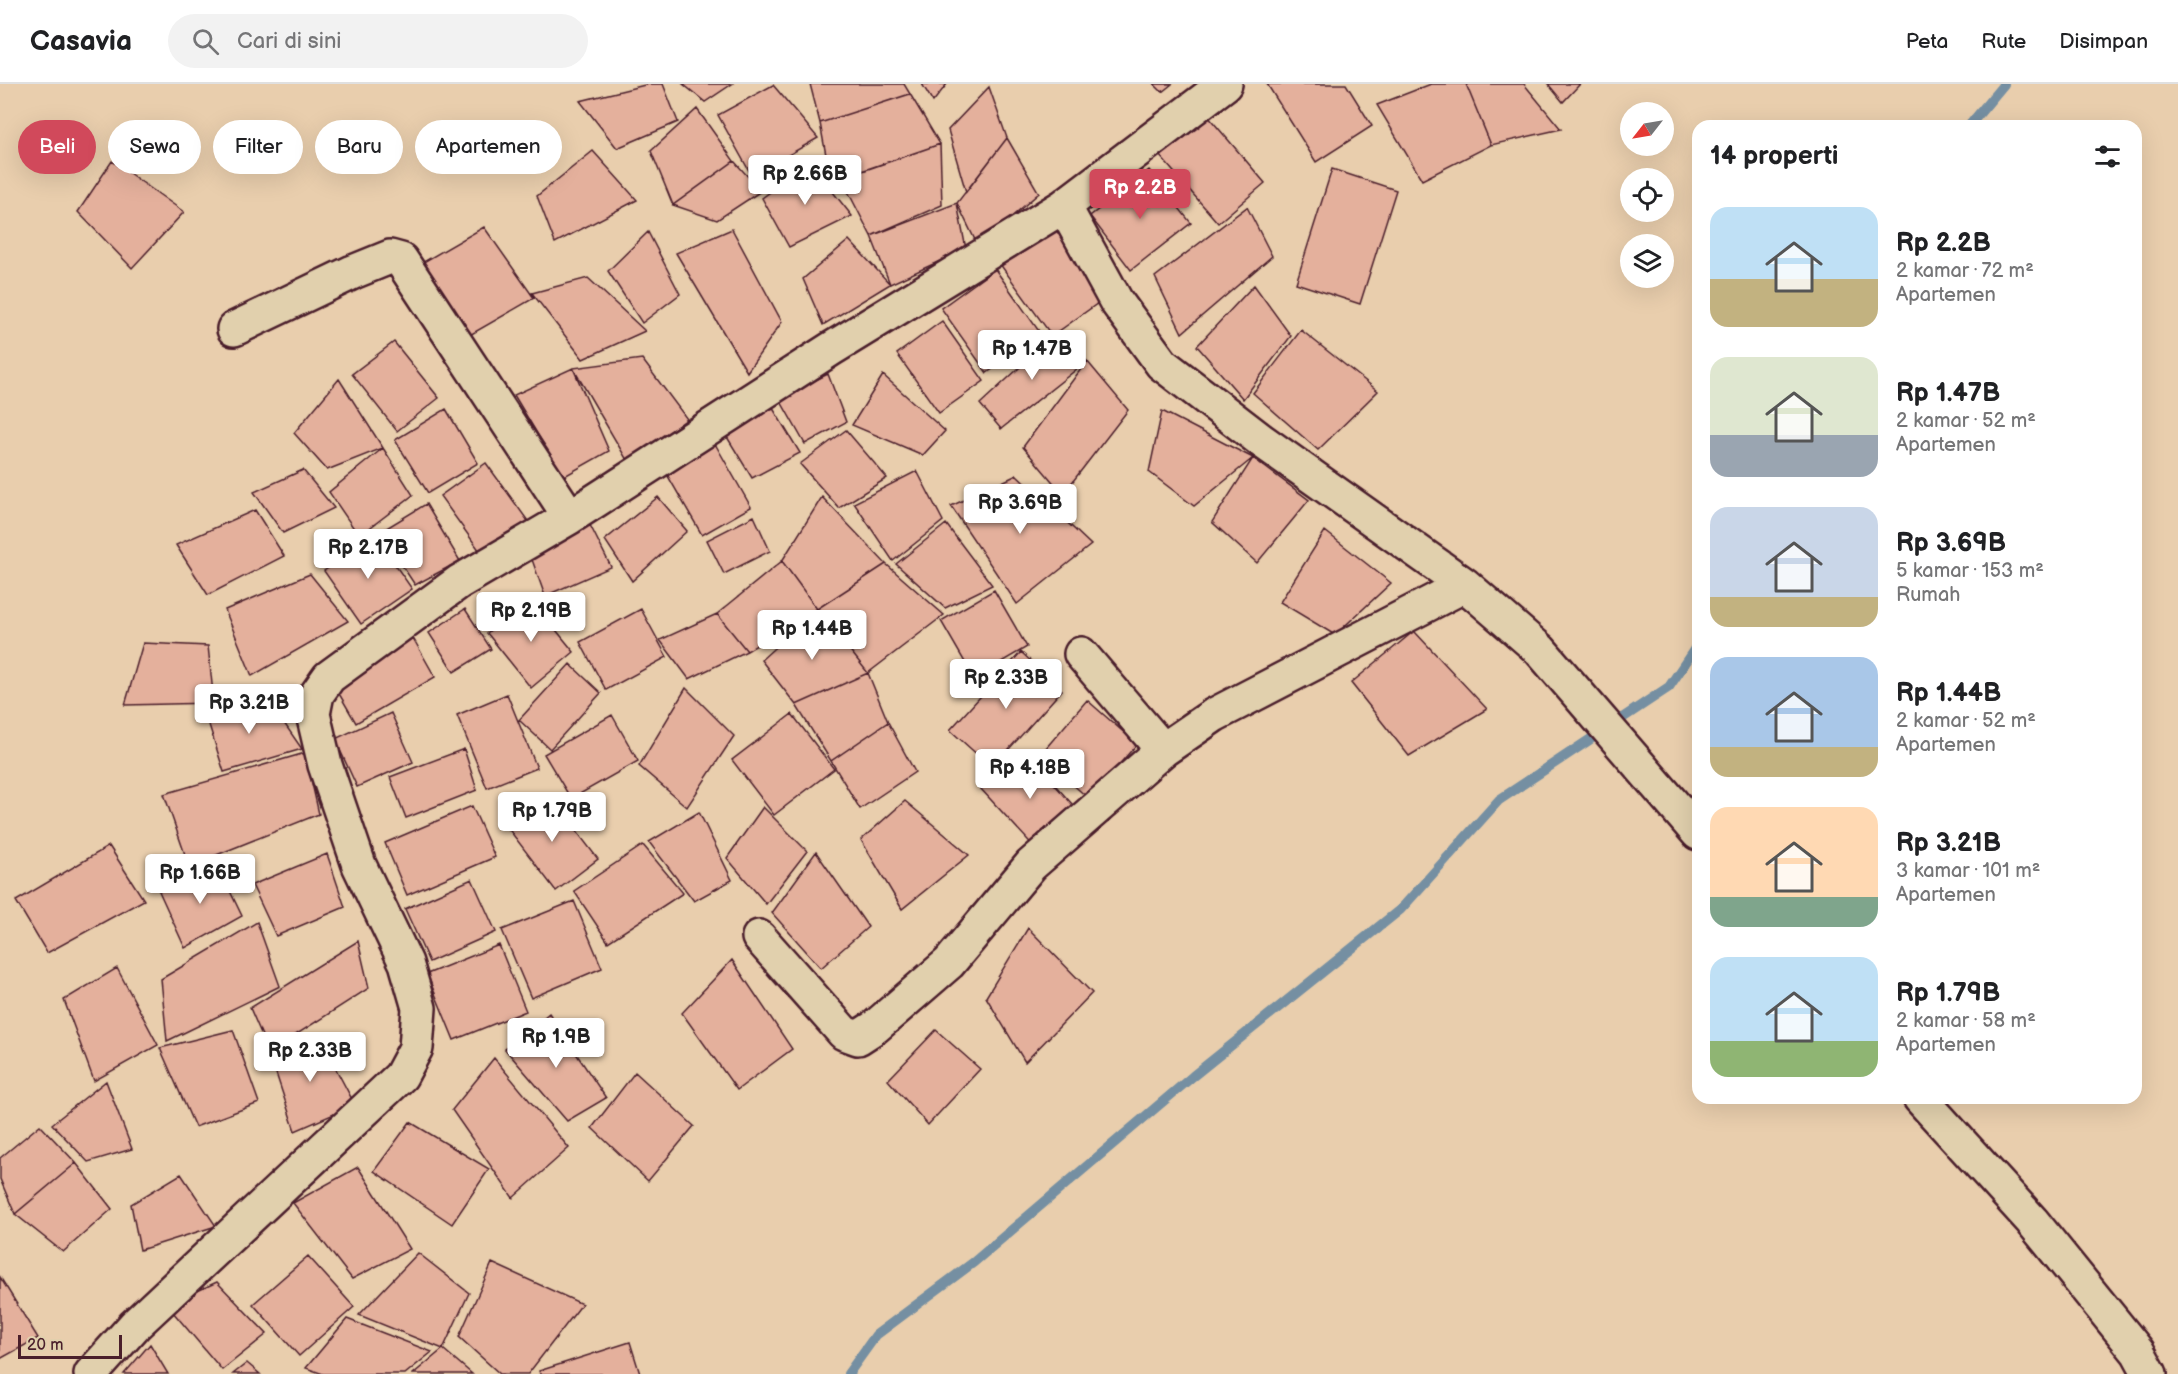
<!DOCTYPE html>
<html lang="id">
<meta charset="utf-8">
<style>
:root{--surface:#fff;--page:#f2f2f2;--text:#202124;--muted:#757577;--line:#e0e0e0;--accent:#d1495b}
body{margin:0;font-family:"Balsamiq Sans",sans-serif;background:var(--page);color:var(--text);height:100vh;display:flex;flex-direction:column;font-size:22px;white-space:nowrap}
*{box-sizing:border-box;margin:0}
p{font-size:20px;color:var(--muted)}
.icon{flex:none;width:33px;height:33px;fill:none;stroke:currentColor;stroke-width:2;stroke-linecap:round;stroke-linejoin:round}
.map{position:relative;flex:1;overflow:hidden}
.details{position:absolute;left:1692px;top:36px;width:450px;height:984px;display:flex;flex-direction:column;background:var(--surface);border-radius:18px;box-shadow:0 6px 24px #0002}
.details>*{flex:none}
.guide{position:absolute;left:18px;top:36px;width:570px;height:54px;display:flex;gap:12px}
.needle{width:39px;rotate:239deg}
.fabs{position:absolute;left:1620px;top:18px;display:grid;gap:12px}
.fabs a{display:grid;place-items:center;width:54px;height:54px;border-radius:50%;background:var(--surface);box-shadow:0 6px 24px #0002;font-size:30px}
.scale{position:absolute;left:18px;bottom:15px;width:104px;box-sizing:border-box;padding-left:6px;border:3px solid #4a1f2b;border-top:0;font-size:16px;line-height:21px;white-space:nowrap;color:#4a1f2b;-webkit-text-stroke:4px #e1d0ad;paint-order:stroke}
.price{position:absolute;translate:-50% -51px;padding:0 14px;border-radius:6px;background:#fff;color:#222;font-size:20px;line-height:39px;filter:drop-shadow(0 2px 3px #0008)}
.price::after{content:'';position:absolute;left:50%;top:36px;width:18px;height:14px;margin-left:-9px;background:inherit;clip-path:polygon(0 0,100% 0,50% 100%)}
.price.current{background:var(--accent);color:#fff}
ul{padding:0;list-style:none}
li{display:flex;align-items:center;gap:18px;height:150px;padding:0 18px}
li span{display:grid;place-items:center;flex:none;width:168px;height:120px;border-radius:18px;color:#555}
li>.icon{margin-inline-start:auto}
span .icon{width:72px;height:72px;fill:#fffc;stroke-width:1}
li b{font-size:26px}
h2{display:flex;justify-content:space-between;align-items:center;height:72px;padding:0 18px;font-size:26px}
.tag{padding:0 21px;border-radius:27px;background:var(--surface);box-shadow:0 6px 24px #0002;font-size:21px;line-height:54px}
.tag.current{background:var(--accent);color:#fff}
header{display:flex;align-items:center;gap:36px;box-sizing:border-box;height:84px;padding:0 30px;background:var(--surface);border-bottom:2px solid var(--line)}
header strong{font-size:28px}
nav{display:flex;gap:33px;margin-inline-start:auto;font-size:21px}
.search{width:420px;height:54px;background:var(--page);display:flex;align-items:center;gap:15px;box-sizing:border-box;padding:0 21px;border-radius:33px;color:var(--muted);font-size:22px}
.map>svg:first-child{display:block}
</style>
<header>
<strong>Casavia</strong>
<div class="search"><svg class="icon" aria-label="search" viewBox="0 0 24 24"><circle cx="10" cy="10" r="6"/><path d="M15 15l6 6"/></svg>Cari di sini</div>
<nav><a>Peta</a><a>Rute</a><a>Disimpan</a></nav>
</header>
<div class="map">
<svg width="2178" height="1290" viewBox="0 0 2178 1290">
<rect width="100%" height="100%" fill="#e9cead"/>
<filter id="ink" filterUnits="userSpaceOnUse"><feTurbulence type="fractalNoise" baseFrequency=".0167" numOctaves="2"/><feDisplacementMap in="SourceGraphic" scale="12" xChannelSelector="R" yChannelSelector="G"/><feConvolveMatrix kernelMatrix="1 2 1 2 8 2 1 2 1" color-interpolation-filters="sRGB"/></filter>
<g filter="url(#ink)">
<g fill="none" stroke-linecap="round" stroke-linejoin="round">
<path stroke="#748fa2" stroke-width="10" d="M1969 42 2004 0
M848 1290 876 1251 974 1178 1193 992 1401 825 1499 716 1669 603 1698 560"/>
</g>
<path fill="#e4b09c" stroke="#4a1f2b" stroke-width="1.5" d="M649 0H663L678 38 617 64 580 17Z
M683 0H732L705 18Z
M810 0H904L910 10 820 39Z
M922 0H947L933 18Z
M1154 0H1172L1162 8Z
M1267 0H1346L1372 42 1316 78Z
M1431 0H1466L1491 61 1422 96 1377 21Z
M1466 0H1524L1561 45 1491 61Z
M1548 0H1580L1563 18Z
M773 1 818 54 752 92 718 31Z
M989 3 1007 54 966 108 948 46Z
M910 10 940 60 831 98 820 39Z
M697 25 734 77 673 121 651 67Z
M1207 31 1265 99 1218 139 1160 72Z
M1007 54 1039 109 978 162 957 119Z
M940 60 942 121 871 152 841 94Z
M593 67 637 116 555 159 537 112Z
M112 77 184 128 132 184 78 128Z
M734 77 761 107 717 136 673 121Z
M810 79 852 132 789 163 762 114Z
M1332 85 1396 106 1360 220 1296 199Z
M1149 86 1191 139 1131 186 1090 132Z
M957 119 966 165 890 200 871 152Z
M1247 123 1272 172 1182 249 1155 193Z
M1050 137 1105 214 1052 252 997 176Z
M484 143 534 214 468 252 420 180Z
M732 145 782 238 747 288 676 169Z
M648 148 680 210 642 239 608 187Z
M849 156 890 200 823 241 803 195Z
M995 185 1041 250 987 289 941 224Z
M588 194 645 247 583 275 532 209Z
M1254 201 1291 252 1243 315 1197 262Z
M942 237 984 297 939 329 897 270Z
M1301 246 1378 307 1318 366 1253 309Z
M1055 251 1087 277 1001 345 980 320Z
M394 258 439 314 397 347 352 290Z
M642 275 687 335 628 378 573 284Z
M1087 277 1128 326 1063 410 1023 363Z
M573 284 609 367 563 393 514 311Z
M828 290 846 338 805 360 779 314Z
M883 291 945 347 923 371 852 341Z
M339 295 383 364 327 386 294 349Z
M771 321 800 369 752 394 724 348Z
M446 325 478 379 428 409 395 356Z
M1162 327 1253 374 1194 422 1149 388Z
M846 346 887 394 839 424 800 380Z
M714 358 751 423 702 451 665 387Z
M383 364 413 411 359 452 329 408Z
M1253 374 1309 416 1257 479 1212 438Z
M486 379 528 437 482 470 440 412Z
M303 386 334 424 283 449 254 408Z
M917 387 943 437 893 477 854 419Z
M1017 391 1091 461 1017 520 951 422Z
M658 413 687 447 632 497 605 456Z
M822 413 886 480 817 525 782 477Z
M426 420 460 477 415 501 380 448Z
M255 426 284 472 208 511 176 461Z
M754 432 770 467 724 490 707 456Z
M946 440 992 501 945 524 896 480Z
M590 441 611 483 545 512 530 470Z
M1325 447 1391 499 1335 551 1280 518Z
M375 452 412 505 361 540 324 487Z
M782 477 817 525 747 567 717 530Z
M886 480 944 531 868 589 817 525Z
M310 490 348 537 252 592 225 526Z
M994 506 1027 563 974 594 941 537Z
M530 514 574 568 531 604 487 549Z
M465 525 491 565 454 588 429 549Z
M641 525 667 573 606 606 580 558Z
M817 525 868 589 796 621 761 576Z
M717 530 747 567 689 595 660 556Z
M1414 547 1487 625 1409 672 1351 599Z
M413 554 435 593 356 639 334 601Z
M143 559 208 562 214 619 125 621Z
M1021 568 1062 606 992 684 950 646Z
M570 580 601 609 550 665 519 636Z
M868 589 888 638 831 677 796 621Z
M686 604 734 652 687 723 639 682Z
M507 610 537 684 487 704 457 631Z
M1087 616 1137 660 1089 715 1040 671Z
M271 620 302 665 224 688 204 625Z
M391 629 413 678 357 703 335 655Z
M792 630 834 685 774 731 732 676Z
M612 631 638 677 571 715 544 670Z
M888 638 915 688 860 725 831 677Z
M464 665 477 706 406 734 390 693Z
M1023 665 1080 729 1038 767 980 704Z
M305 669 319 730 189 782 164 710Z
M549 711 598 775 556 807 507 743Z
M905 717 969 771 902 825 861 756Z
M472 722 495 773 407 811 385 759Z
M763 723 807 767 766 820 727 774Z
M699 728 732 796 694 817 649 758Z
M643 761 683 809 608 858 574 807Z
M109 762 144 816 47 869 16 817Z
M816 768 868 843 821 884 772 829Z
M327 770 345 823 276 852 252 801Z
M217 780 242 832 185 864 158 805Z
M472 795 496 848 429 878 405 825Z
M574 817 602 884 531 914 502 846Z
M257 838 280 902 167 957 161 895Z
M1028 844 1092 909 1025 978 986 913Z
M358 857 369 904 269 968 250 924Z
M499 861 526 927 454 956 427 890Z
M732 876 792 965 737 1006 682 929Z
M117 884 158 961 94 997 64 916Z
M549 929 606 1014 567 1037 505 965Z
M233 946 259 1019 195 1043 160 964Z
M936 946 980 985 928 1041 888 996Z
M320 955 355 1021 295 1047 269 968Z
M494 974 569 1064 513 1114 452 1026Z
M635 988 694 1042 648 1097 592 1044Z
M106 997 132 1065 88 1078 52 1040Z
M410 1038 489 1085 452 1140 374 1087Z
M40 1041 76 1079 15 1130 0 1095V1074Z
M76 1079 112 1125 63 1168 15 1130Z
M358 1083 410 1165 352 1195 293 1119Z
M181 1090 216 1142 140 1166 131 1120Z
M418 1169 469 1209 443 1265 359 1231Z
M308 1172 354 1223 299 1272 253 1220Z
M492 1179 582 1220 528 1290H500L459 1253Z
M0 1193 38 1254 0 1275Z
M217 1198 267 1250 222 1286 167 1221Z
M347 1235 432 1268 405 1290H323L306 1284Z
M630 1258 640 1290H540L539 1287Z
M150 1260 168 1290H124Z
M443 1265 472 1290H413Z
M247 1279 260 1290H233Z"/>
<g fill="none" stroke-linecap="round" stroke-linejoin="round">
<defs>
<path id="minor" d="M1064 122 1116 217 1162 280 1262 357 1465 501 1540 566 1698 749
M234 245 353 188 390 173 401 176 570 433
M1081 570 1163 666 1214 631 1465 501
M759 853 844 949 858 954 875 943 949 879 1031 781 1163 666
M1920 1014 2032 1137 2138 1268 2150 1290
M91 1290 135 1241 401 992 416 964 419 924 406 879 359 781 325 681 313 630 317 610 329 593 459 498 570 433 831 265 1064 122 1225 0"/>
</defs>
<use href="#minor" stroke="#4a1f2b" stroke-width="38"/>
<use href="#minor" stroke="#e1d0ad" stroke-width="33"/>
</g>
</g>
</svg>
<div class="fabs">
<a><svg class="needle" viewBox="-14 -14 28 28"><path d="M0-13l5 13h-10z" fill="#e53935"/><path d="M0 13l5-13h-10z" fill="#757577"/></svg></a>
<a><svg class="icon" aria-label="locate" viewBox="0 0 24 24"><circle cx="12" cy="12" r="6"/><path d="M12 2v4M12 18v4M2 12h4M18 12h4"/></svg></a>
<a><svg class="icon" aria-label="layers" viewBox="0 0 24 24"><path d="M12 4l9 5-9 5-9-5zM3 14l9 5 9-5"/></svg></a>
</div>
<div class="scale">20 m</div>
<b class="price" style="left:805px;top:122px">Rp 2.66B</b>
<b class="price current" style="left:1140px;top:136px">Rp 2.2B</b>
<b class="price" style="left:1032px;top:297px">Rp 1.47B</b>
<b class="price" style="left:1020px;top:451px">Rp 3.69B</b>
<b class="price" style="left:368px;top:496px">Rp 2.17B</b>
<b class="price" style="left:531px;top:559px">Rp 2.19B</b>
<b class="price" style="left:812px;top:577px">Rp 1.44B</b>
<b class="price" style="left:1006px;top:626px">Rp 2.33B</b>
<b class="price" style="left:249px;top:651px">Rp 3.21B</b>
<b class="price" style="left:1030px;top:716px">Rp 4.18B</b>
<b class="price" style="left:552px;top:759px">Rp 1.79B</b>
<b class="price" style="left:200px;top:821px">Rp 1.66B</b>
<b class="price" style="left:556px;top:985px">Rp 1.9B</b>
<b class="price" style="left:310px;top:999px">Rp 2.33B</b>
<div class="guide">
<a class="tag current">Beli</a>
<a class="tag">Sewa</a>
<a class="tag">Filter</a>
<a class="tag">Baru</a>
<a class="tag">Apartemen</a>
</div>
<section class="details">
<h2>14 properti<svg class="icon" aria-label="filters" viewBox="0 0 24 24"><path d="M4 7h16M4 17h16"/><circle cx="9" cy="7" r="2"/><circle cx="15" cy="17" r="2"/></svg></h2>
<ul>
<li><span style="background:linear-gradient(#bfe0f5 60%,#c2b280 0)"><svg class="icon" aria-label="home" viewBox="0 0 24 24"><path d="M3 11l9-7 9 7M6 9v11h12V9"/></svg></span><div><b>Rp 2.2B</b><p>2 kamar · 72 m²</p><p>Apartemen</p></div></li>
<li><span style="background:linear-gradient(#dfe7d0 65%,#9aa5b1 0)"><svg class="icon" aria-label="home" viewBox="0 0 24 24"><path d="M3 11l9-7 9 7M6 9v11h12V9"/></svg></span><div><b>Rp 1.47B</b><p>2 kamar · 52 m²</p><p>Apartemen</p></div></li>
<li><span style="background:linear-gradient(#c9d6e8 75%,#c2b280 0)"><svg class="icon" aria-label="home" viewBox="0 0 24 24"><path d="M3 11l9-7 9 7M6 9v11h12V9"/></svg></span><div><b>Rp 3.69B</b><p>5 kamar · 153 m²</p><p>Rumah</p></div></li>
<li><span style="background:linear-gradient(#a9c7e8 75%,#c2b280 0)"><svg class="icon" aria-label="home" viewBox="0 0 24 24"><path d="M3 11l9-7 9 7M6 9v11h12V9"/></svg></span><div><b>Rp 1.44B</b><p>2 kamar · 52 m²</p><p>Apartemen</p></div></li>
<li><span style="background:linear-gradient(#ffd9b3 75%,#7fa58c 0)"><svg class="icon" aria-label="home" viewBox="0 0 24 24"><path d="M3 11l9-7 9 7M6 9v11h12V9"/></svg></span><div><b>Rp 3.21B</b><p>3 kamar · 101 m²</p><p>Apartemen</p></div></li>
<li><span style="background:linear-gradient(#bfe0f5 70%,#8fb573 0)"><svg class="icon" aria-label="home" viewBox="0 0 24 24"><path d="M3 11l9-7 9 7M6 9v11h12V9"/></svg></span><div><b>Rp 1.79B</b><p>2 kamar · 58 m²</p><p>Apartemen</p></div></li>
</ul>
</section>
</div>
